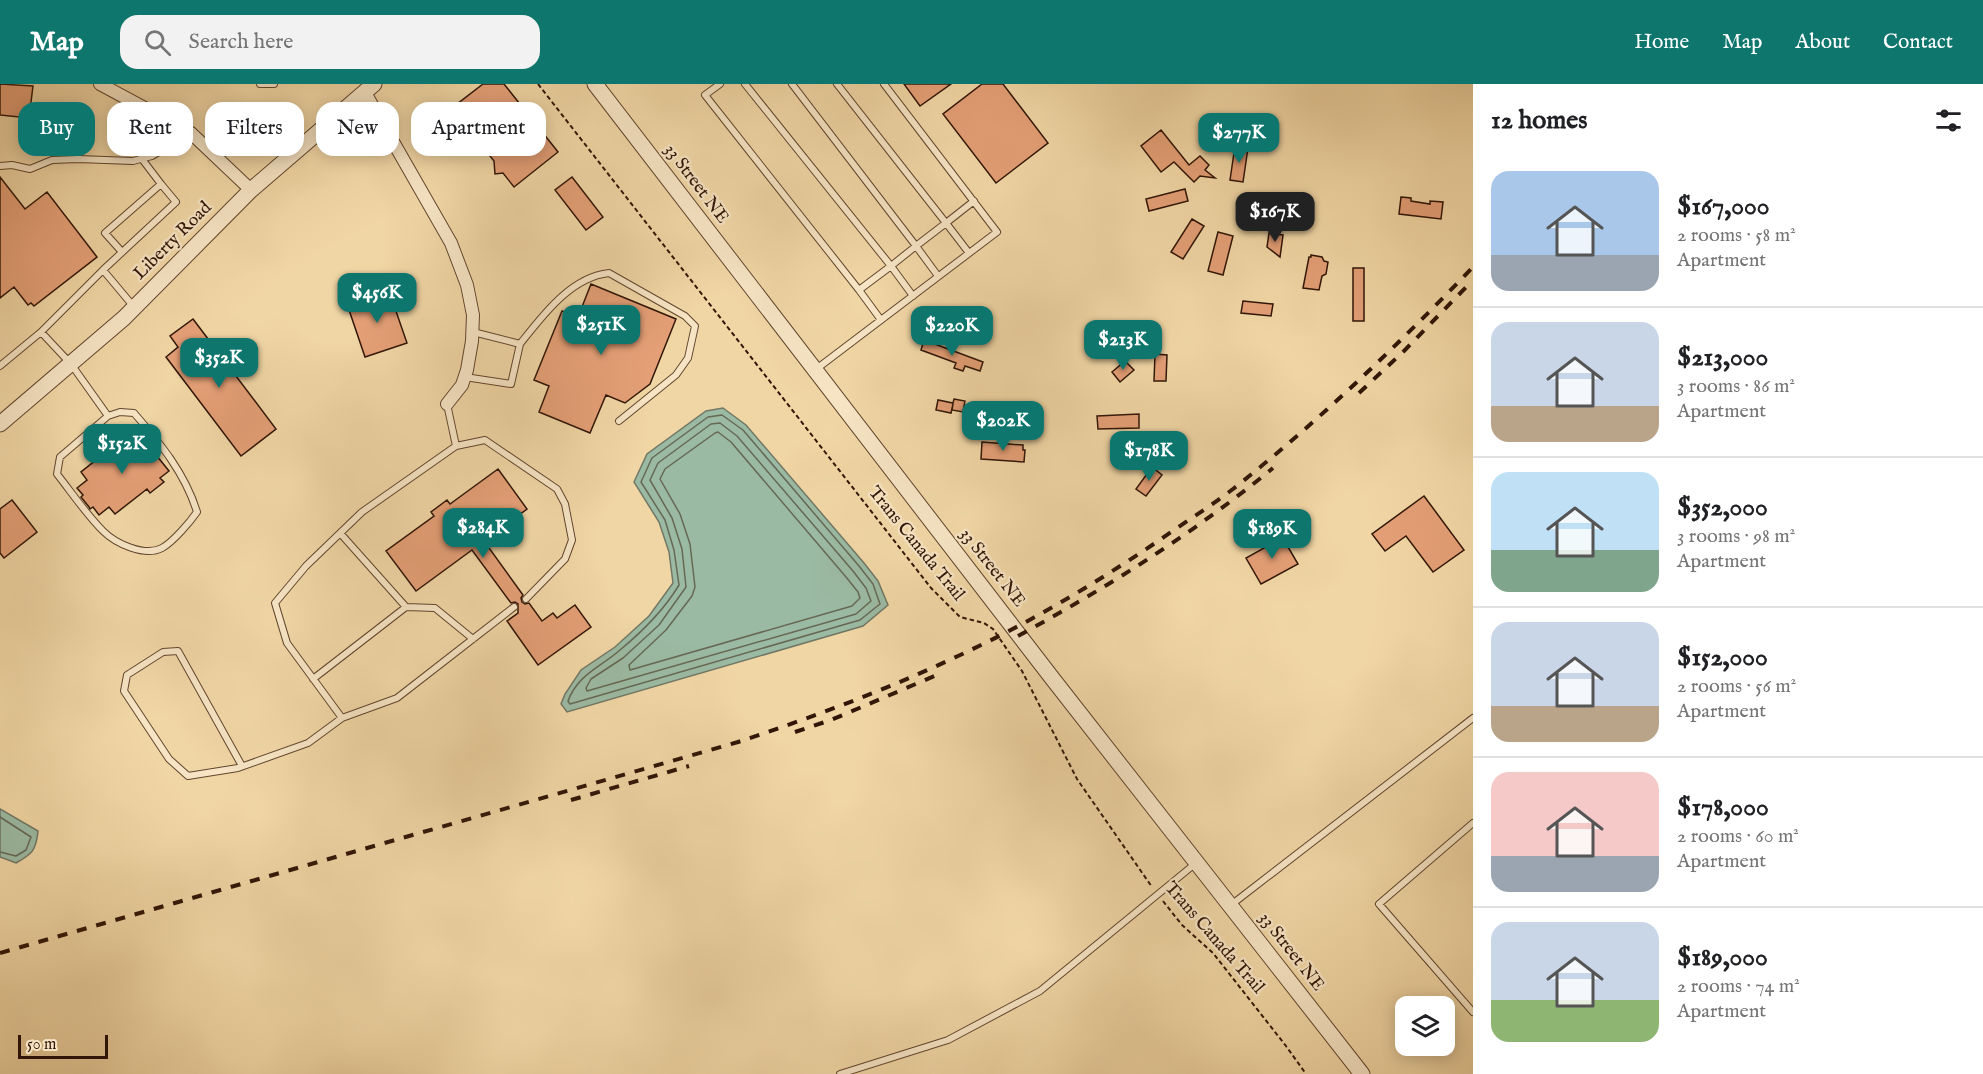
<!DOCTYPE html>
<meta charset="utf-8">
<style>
:root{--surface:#fff;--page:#f2f2f2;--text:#202124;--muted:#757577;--line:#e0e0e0;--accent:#0f766e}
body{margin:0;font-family:"IM FELL English",serif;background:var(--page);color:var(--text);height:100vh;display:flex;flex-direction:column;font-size:22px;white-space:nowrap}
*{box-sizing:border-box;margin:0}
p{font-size:20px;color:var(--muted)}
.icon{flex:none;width:33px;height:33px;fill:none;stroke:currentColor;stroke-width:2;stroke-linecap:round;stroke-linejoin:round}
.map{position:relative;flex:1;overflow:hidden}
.drawer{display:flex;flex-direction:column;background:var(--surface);width:510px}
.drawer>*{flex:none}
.guide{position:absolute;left:18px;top:18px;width:570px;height:54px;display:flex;gap:12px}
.fabs{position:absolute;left:1395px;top:912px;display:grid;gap:12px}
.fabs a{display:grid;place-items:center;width:60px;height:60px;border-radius:12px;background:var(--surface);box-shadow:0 3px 15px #0003;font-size:30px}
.scale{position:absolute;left:18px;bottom:15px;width:90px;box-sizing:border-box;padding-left:6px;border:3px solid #311607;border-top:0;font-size:16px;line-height:21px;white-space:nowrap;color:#311607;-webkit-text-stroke:4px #f6e4c4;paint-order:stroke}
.price{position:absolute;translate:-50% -51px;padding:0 14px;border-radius:12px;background:var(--accent);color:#fff;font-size:20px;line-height:39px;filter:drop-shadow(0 2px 3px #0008)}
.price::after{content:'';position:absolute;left:50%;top:36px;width:18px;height:14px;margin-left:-9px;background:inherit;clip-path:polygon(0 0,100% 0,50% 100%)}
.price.active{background:#222;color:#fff}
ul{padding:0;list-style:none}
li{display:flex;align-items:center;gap:18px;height:150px;padding:0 18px}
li+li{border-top:2px solid var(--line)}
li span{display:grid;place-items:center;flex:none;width:168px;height:120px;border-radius:18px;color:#555}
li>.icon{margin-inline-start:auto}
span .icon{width:72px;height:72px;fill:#fffc;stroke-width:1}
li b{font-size:26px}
h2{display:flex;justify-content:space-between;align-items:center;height:72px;padding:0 18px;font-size:26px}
.chip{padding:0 21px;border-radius:18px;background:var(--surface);box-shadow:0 3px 15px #0003;font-size:21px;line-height:54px}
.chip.active{background:var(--accent);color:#fff}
header{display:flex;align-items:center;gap:36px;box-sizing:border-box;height:84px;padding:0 30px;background:var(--accent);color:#fff}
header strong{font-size:28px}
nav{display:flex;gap:33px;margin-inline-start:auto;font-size:21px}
.search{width:420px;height:54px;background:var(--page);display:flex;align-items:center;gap:15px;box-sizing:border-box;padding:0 21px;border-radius:18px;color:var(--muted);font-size:22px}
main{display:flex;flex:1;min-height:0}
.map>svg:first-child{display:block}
</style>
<header>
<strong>Map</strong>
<div class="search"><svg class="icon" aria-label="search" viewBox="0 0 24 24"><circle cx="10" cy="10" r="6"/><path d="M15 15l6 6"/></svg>Search here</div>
<nav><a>Home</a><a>Map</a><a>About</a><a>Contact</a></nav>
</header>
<main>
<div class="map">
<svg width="1473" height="990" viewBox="0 0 1473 990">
<rect width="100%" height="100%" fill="#f1d6a5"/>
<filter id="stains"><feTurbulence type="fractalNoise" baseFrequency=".00333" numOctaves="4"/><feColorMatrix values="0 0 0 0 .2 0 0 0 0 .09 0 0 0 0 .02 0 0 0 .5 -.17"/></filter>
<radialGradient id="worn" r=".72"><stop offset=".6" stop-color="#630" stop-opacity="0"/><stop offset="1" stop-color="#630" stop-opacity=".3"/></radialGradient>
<path fill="#9bbaa3" stroke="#717865" stroke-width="1.5" d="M723 324 746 341 864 479 878 497 888 521 863 542 567 628 561 620 565 610 581 586 615 563 649 532 673 499 669 468 659 438 634 398 647 370 706 327Z
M0 725 38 747C36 767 32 770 16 779L0 773Z"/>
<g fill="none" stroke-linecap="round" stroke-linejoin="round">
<path stroke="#666855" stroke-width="1.5" d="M722 331 743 346 859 482 873 500 880 520 860 536 570 620 568 617C578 590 601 583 620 566 643 547 664 526 679 501L674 466 665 436 641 398 652 374 708 333Z
M720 339 737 352 853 487 866 504 871 517 856 530 587 607 586 604 591 595 623 574 659 541 686 503 682 465 672 434 650 396 658 379 711 340Z
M718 348 731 358 846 493 858 508 860 514 852 522 630 586 629 581 666 546 692 512 695 503 690 460 680 430 660 395 665 385 715 349Z
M0 733 31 753 26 766 16 772 0 768"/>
</g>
<path fill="#e49f76" stroke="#311607" stroke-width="1.5" d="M0 0 33 2 29 34 0 31Z
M483 0H504L558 68 514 103 503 89 495 90 494 77 452 24Z
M904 0H951L920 22Z
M982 0H1003L1048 59 996 99 943 30Z
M1161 46 1189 81 1200 72 1209 81 1205 86 1215 94 1200 92 1194 98 1174 78 1161 88 1141 62Z
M1235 62 1248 64 1243 98 1230 96Z
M0 93 25 125 47 108 97 173 34 222 31 219 28 221 14 203 0 214Z
M572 93 603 133 586 146 555 106Z
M1185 105 1188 117 1149 127 1146 115Z
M1401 113 1411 114V117L1430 120V117L1443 118 1441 135 1399 130Z
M1192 135 1204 142 1183 175 1171 168Z
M1218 148 1233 152 1223 191 1208 187Z
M1269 149 1283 151 1280 173 1267 163Z
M1311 171 1322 173 1324 177 1328 178 1326 190 1322 192 1319 206 1303 204 1309 173H1311Z
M1353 184H1364V237H1353Z
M591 200 676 235 650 300 625 319 606 311 590 349 539 328 549 302 534 296 562 227 578 233Z
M389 207 407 259 365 273 347 220Z
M1243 217 1273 220 1271 232 1241 229Z
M193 235 276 345 241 372 166 273 178 263 170 252Z
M924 256 983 278 980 287 965 282 963 287 954 284 956 279 921 266Z
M1155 270 1167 271 1166 297H1154Z
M1125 277 1134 286 1120 298 1112 288Z
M954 315 965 317 963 328 952 326 953 320 951 329 936 326 938 316 953 319Z
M1139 330V344L1098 345 1097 332Z
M135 345 169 387 160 394 164 398 150 409 147 405 115 430 109 423 99 431 93 423 90 425 89 423 81 413 83 411 77 404 87 396 81 388Z
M982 358 1023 361V366H1025L1024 378 981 375Z
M1152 383 1162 391 1146 412 1136 405Z
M498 385 527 425 484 457 523 511 521 514 522 518 525 520 529 519 542 537 553 529 557 534 575 521 591 543 538 581 507 537 518 529V520L515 518 511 519 472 466 416 507 386 467 434 432 431 428 447 416 450 420Z
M1424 412 1464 466 1433 488 1406 452 1385 467 1372 450Z
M12 416 37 448 4 474 0 469V425Z
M1281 451 1298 480 1261 500 1246 474 1266 463 1265 460Z"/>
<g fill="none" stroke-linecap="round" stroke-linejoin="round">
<defs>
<path id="service" d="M260 0H274
M720 0 705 11 859 206 891 182 745 0
M792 0 916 162 946 139 837 0
M142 75 161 100
M0 82 12 81 30 85 52 76 78 75 133 77 152 72 191 49
M969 169 946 139 974 117
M103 186 176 118 161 100 105 149 122 168
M859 206 881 236
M913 212 891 182 916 162 938 192
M473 248 520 260C543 231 571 193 609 189L685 232 695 242 688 274 676 291 619 337
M0 282 41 248
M815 286 997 148 884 0
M465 293 511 300 520 260
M447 320 456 362 362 428 306 482 275 519 287 559 342 634 397 614 514 523
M108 332 120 328 134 329C160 359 185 389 197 428 190 438 173 458 162 464 145 473 116 460 103 447 86 430 72 409 57 390L60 373 108 332 71 280 41 248 103 186 134 223
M456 362 485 356 557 405 565 420 572 456 565 475 526 515
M340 449 406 523 435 524 473 555
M313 595 406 523
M242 682 178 567 163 568 127 591 124 607 169 675 188 692 238 684 308 659 342 634
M1473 739 1379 820 1473 928
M1231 821 1473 634
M840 990 948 956 1040 907 1196 779"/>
<path id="minor" d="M100 0 191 49 251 106
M364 7 451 159 467 201 473 231 472 257 467 286 462 301 447 320"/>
<path id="tertiary" d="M595 0 1052 594 1362 990
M0 340 124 234 251 106 374 0"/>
</defs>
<use href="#service" stroke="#61462e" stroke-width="8"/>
<use href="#minor" stroke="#61462e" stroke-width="14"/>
<use href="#tertiary" stroke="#61462e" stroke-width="17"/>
<path stroke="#311607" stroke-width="2" stroke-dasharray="4.5 3" stroke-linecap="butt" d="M538 0 931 504 960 533 984 539 993 545 1022 587 1077 695 1152 803
M1163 817 1182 841 1213 869 1286 962 1306 990"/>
<use href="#service" stroke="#f6e4c4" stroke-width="6"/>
<use href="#minor" stroke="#f6e4c4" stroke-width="12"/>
<use href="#tertiary" stroke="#f6e4c4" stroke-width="15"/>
<path stroke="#311607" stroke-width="4" stroke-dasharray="10 10" stroke-linecap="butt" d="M1359 309 1404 267 1472 197
M1018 552C1108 503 1194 449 1273 384
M795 648 831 636 937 591
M571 716 689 682
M0 869 738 658C813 633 886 606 958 572 1034 537 1108 492 1177 444 1196 431 1215 419 1233 405 1319 337 1397 262 1473 183"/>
</g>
<g text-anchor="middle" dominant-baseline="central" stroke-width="4.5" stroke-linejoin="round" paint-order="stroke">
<g font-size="18" fill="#311607" stroke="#f6e4c4">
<text transform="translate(696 100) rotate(53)">33 Street NE</text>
<text transform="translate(173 157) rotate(-45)">Liberty Road</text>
<text transform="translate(916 460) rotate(51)">Trans Canada Trail</text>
<text transform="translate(992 484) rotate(52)">33 Street NE</text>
<text transform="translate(1214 854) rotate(49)">Trans Canada Trail</text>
<text transform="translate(1291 868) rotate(52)">33 Street NE</text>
</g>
</g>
<rect width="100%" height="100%" filter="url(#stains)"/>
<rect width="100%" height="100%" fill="url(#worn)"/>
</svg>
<div class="fabs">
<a><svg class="icon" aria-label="layers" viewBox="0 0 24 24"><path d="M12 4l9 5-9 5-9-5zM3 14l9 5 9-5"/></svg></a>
</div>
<div class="scale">50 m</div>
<b class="price" style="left:1239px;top:80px">$277K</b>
<b class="price active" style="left:1275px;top:159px">$167K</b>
<b class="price" style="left:377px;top:240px">$456K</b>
<b class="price" style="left:601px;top:272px">$251K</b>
<b class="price" style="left:952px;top:273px">$220K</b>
<b class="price" style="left:1123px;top:287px">$213K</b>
<b class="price" style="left:219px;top:305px">$352K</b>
<b class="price" style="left:1003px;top:368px">$202K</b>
<b class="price" style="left:122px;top:391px">$152K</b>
<b class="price" style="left:1149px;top:398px">$178K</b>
<b class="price" style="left:483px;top:475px">$284K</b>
<b class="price" style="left:1272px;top:476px">$189K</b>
<div class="guide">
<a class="chip active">Buy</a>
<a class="chip">Rent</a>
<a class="chip">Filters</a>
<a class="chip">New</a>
<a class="chip">Apartment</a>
</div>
</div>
<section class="drawer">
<h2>12 homes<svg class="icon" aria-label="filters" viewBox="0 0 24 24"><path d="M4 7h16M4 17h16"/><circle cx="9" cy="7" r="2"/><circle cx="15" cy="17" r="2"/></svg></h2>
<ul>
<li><span style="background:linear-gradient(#a9c7e8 70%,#9aa5b1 0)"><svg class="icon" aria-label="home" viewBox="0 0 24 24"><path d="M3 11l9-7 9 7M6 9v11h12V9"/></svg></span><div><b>$167,000</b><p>2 rooms · 58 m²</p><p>Apartment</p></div></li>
<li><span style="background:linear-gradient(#c9d6e8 70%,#b9a48a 0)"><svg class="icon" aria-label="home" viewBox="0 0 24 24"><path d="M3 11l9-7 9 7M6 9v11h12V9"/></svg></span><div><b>$213,000</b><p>3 rooms · 86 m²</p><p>Apartment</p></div></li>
<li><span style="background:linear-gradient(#bfe0f5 65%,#7fa58c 0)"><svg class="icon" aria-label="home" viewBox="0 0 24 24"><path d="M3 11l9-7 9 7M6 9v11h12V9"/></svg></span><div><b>$352,000</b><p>3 rooms · 98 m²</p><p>Apartment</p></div></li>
<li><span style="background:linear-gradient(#c9d6e8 70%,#b9a48a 0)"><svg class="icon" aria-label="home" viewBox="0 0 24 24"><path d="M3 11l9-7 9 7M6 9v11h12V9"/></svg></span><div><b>$152,000</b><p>2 rooms · 56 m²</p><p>Apartment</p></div></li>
<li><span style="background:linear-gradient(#f6c9c9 70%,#9aa5b1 0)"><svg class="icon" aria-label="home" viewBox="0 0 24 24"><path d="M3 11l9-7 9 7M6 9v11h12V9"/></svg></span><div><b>$178,000</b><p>2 rooms · 60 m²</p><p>Apartment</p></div></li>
<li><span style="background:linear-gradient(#c9d6e8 65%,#8fb573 0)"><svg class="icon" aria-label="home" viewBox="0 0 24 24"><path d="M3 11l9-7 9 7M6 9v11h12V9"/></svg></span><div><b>$189,000</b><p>2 rooms · 74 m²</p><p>Apartment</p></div></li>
</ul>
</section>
</main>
